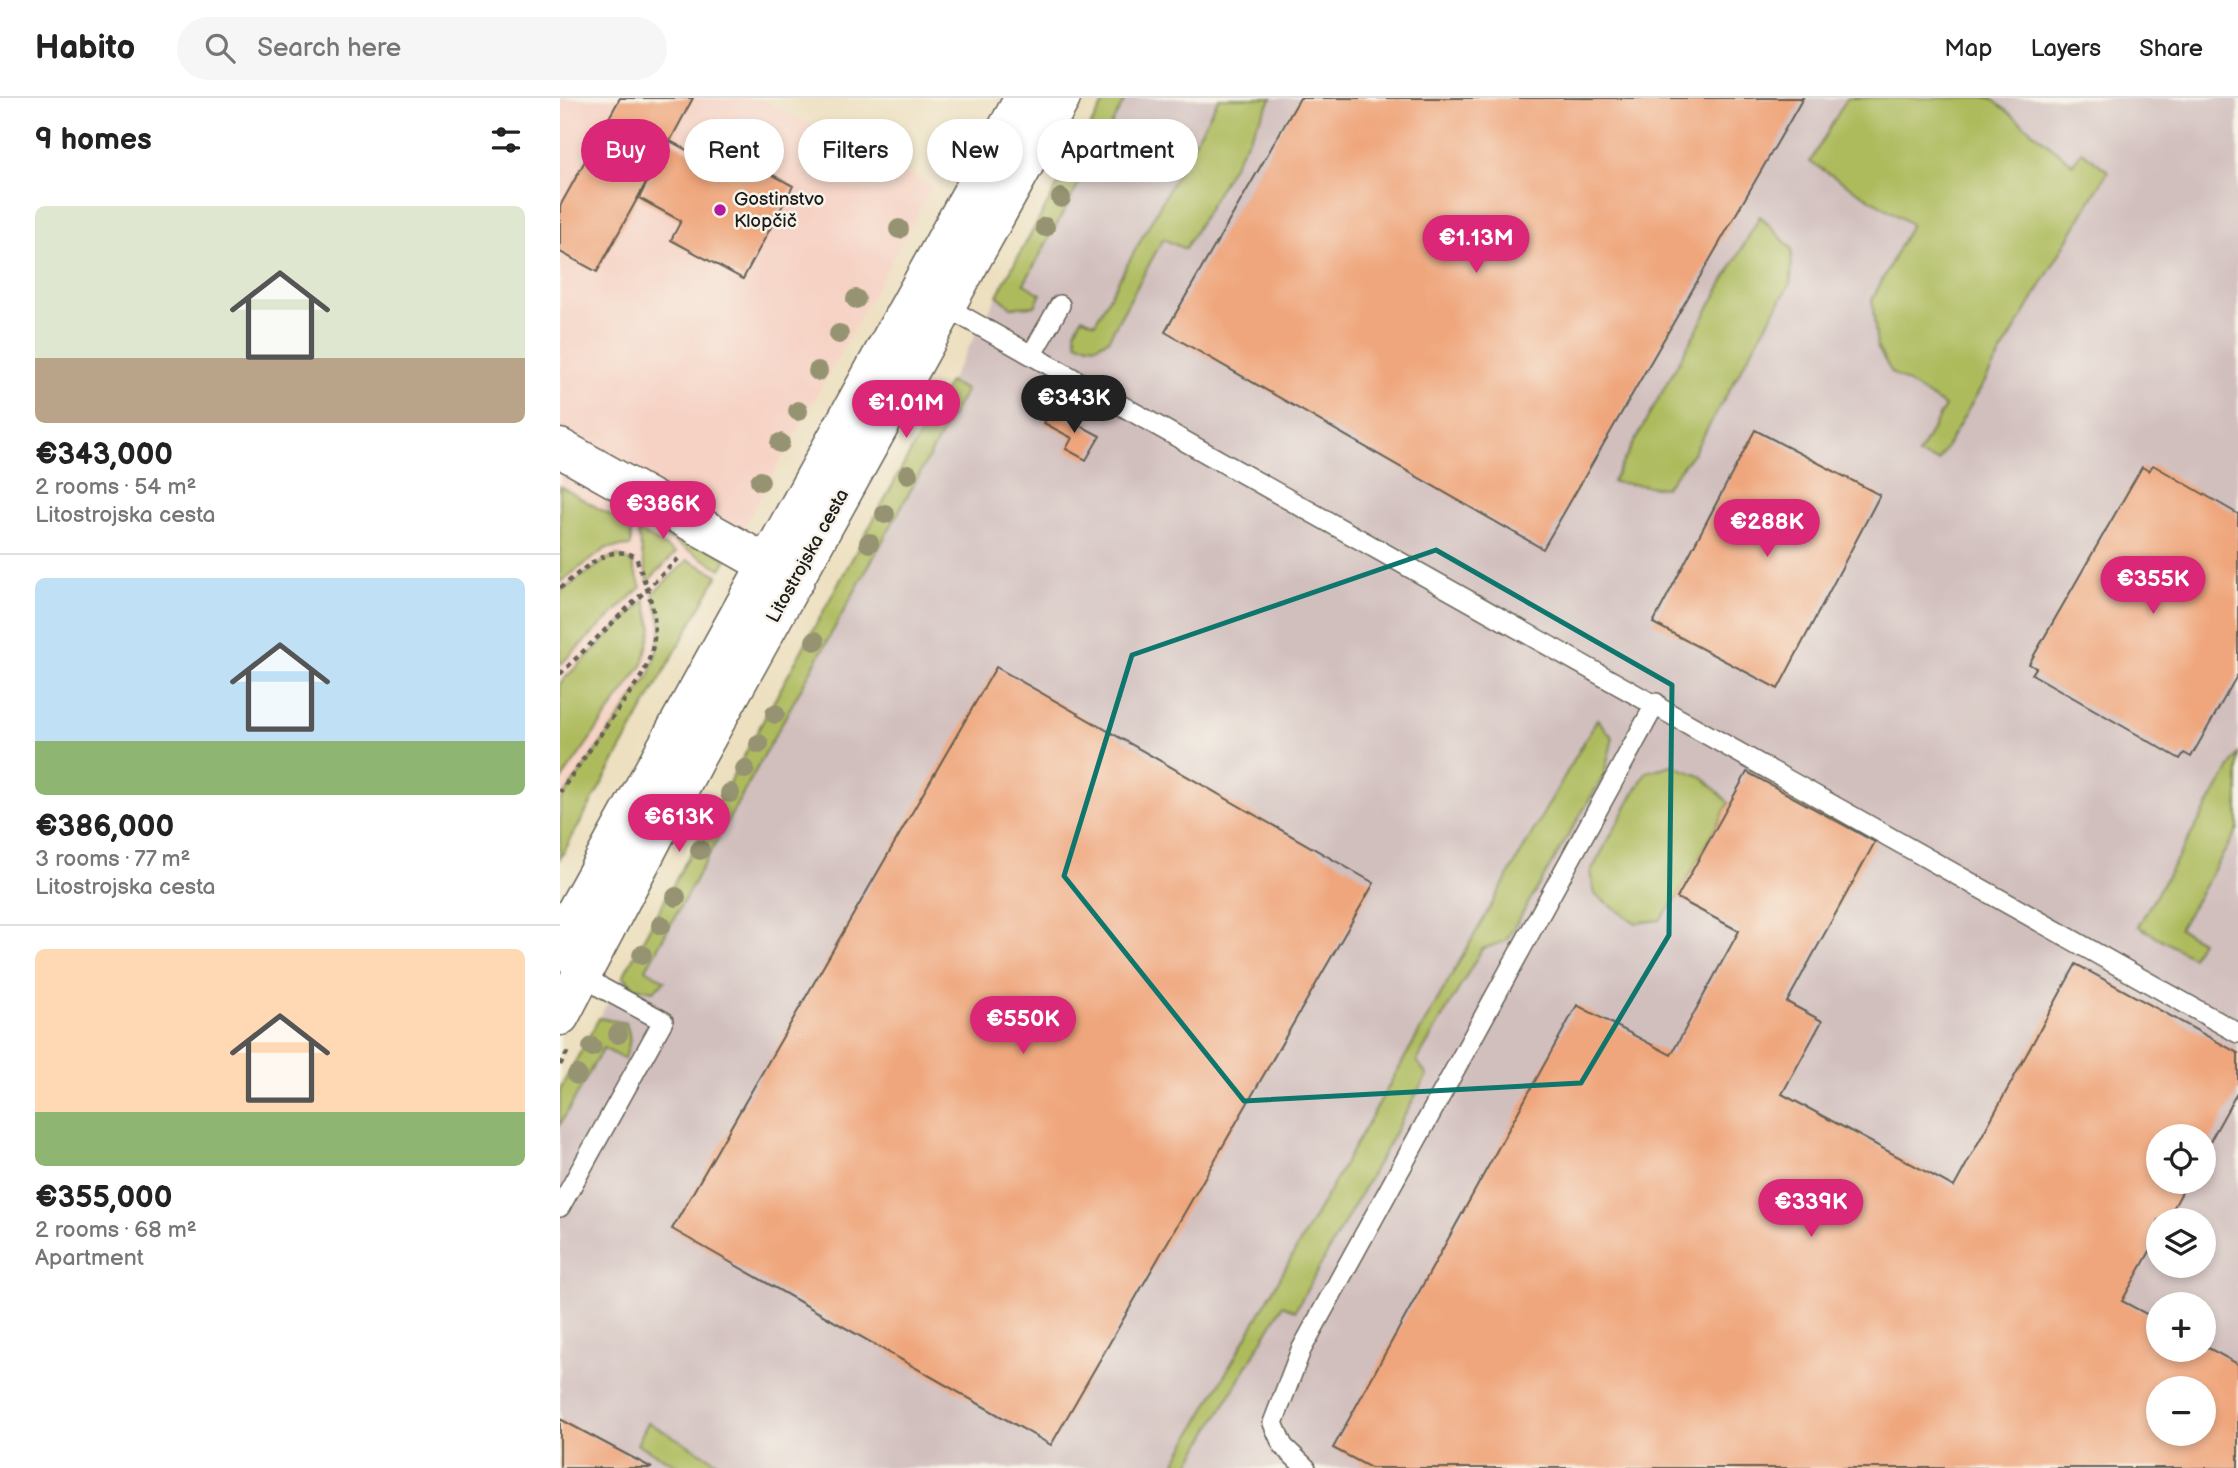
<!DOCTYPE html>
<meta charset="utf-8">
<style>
:root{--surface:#fff;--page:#f6f6f6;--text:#222;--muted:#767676;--line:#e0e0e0;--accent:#db2777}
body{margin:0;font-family:"Balsamiq Sans",sans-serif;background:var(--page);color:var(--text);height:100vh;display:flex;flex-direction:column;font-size:26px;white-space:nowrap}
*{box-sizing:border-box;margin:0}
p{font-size:23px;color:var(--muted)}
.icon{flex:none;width:38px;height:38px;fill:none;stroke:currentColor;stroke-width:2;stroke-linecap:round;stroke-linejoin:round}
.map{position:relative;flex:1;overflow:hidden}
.sheet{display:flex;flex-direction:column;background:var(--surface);width:560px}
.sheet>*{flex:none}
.guide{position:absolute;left:21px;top:21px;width:665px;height:63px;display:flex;gap:14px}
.fabs{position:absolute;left:1586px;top:1026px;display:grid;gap:14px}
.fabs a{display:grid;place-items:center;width:70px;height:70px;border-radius:50%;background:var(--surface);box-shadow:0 4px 10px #0003;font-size:35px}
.price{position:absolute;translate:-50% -60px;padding:0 16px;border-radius:24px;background:var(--accent);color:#fff;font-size:23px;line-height:46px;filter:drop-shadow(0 2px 4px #0008)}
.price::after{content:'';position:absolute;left:50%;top:42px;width:21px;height:16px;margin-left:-10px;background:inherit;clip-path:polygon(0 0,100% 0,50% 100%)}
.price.selected{background:#222;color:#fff}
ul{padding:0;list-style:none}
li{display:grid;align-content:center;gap:14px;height:371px;padding:0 35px}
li+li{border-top:2px solid var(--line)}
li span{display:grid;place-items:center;height:217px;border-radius:10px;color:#555}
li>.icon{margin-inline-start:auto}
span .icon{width:126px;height:126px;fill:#fffc;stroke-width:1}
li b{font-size:30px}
h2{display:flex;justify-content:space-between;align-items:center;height:84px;padding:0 35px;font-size:30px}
.chip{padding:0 24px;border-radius:32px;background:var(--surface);box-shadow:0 4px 10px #0003;font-size:24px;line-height:63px}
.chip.selected{background:var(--accent);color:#fff}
header{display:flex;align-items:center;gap:42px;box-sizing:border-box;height:98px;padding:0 35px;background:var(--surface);border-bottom:2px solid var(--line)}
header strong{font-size:33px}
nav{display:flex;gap:38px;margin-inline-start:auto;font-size:24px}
.search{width:490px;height:63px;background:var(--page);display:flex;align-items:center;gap:18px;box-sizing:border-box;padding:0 24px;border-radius:38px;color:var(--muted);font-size:26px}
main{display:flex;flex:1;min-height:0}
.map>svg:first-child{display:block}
</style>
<header>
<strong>Habito</strong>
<div class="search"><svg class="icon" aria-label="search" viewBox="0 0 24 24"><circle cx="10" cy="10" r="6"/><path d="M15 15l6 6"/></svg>Search here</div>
<nav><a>Map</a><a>Layers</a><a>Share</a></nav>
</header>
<main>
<section class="sheet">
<h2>9 homes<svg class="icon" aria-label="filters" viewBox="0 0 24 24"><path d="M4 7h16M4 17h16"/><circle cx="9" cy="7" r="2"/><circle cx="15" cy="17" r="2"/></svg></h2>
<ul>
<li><span style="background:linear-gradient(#dfe7d0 70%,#b9a48a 0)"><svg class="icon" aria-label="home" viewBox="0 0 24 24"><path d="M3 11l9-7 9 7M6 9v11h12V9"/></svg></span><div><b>€343,000</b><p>2 rooms · 54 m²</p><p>Litostrojska cesta</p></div></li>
<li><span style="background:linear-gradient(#bfe0f5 75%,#8fb573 0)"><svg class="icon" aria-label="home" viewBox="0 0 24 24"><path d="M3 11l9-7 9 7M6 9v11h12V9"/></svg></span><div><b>€386,000</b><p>3 rooms · 77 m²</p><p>Litostrojska cesta</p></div></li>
<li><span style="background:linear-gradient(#ffd9b3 75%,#8fb573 0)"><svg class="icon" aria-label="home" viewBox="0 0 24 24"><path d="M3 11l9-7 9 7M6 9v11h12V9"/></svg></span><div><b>€355,000</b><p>2 rooms · 68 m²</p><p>Apartment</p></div></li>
</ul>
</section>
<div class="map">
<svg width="1678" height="1370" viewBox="0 0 1678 1370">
<rect width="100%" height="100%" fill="#f7f3e8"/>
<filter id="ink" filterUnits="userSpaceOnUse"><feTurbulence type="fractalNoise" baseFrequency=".0143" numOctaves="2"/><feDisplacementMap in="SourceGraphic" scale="14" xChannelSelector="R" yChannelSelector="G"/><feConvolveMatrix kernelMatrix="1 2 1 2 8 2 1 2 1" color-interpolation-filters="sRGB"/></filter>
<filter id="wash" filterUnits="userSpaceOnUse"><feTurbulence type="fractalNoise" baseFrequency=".00686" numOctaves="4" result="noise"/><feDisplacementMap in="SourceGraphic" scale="28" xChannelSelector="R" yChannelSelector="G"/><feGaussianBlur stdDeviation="1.57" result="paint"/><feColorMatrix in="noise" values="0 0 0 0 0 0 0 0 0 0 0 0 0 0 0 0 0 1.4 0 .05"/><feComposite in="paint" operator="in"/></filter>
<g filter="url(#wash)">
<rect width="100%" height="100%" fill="#ede0c0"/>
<path fill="#f6d2c4" d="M0 0H199L373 88 0 761Z"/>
<path fill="#d1bfbe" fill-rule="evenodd" d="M546 0H1678V1370H0V991ZM1598 1038H1643V1083H1598ZM1598 1122H1643V1167H1598ZM1598 1206H1643V1251H1598ZM1598 1290H1643V1335H1598Z"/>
<path fill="#aebb5d" stroke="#656c3c" stroke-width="2" d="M546 0H566L464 186 481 196 475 208 451 209 437 197Z
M659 0H712L625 151 603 141 548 242 536 248 517 245 515 233 522 219 535 225Z
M1287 0H1431L1513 66 1522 53 1548 73 1378 363 1358 357 1385 308 1332 275 1317 249 1312 202 1351 126 1250 64Z
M1200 118 1232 151 1231 184 1134 354 1105 390 1052 384Z
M389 284 406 292 86 871 105 883 93 893 74 889 63 878Z
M0 388 71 429V448L47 450 0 484Z
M81 414 167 461 161 471 76 422Z
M77 432 116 455 88 483Z
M57 457 72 465 81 489 0 567V494L47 461Z
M128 462 158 477 0 761V703L89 578 95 561 102 528 93 495Z
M85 502 92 530 83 566 0 684V585Z
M1037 621 1053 640 1044 677 946 843 922 851 857 963 867 977 735 1213 723 1207 627 1370H612Z
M1678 656V731L1619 831 1641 843 1632 859 1578 828Z
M1112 667 1143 679 1169 705 1117 800 1100 822 1076 825 1035 797 1030 775 1086 674Z
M39 920 65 925C72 938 70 948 64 961L43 950 0 1027V991Z
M88 1324 168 1370H122L77 1346Z"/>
<g id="blocks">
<path fill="#efa67c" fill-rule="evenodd" d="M60 0H133L110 43 160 70 169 53 233 88 183 181 111 142 121 123 79 100 99 61 37 174 0 154V108Z
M740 0H1243L983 451 605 234Z
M491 312 540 338 526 362 506 351 512 340 484 325Z
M1195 332 1320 397 1218 591 1093 525Z
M1593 367 1678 416V576L1631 659 1624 655 1620 661 1472 576 1476 570 1469 566 1582 369 1589 373Z
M436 569 814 785 491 1347 112 1131Z
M1187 674 1315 744 1227 904 1262 923 1222 996 1394 1089 1516 866 1678 955V993L1643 1056V1038H1598V1083H1628L1607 1122H1598V1139L1562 1203 1598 1222V1251H1643V1247L1678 1266V1370H811L773 1350 1017 907 1111 957 1179 833 1117 800ZM1598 1290H1643V1335H1598Z
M0 1321 92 1370H0Z"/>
</g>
</g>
<g filter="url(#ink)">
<use href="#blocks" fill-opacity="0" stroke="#656155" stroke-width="2"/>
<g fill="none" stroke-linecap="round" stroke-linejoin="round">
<defs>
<path id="service" d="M379 205 1678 935
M472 256 500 207
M0 860 42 890 103 923 0 1109
M746 1370 723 1348 713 1325 741 1252 1096 605"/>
<path id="minor" d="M0 350 235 482"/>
<path id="secondary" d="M0 842 464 0
M0 918 138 655 501 0"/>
</defs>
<use href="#service" stroke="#656155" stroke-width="22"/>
<use href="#minor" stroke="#656155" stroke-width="41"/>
<use href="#secondary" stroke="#656155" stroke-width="41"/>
<path stroke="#656155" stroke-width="4.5" stroke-dasharray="5 5" stroke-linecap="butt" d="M0 490C22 474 48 443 76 459 92 505 105 530 83 576L0 694
M0 576 120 459
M0 967 8 953"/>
<use href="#service" stroke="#fff" stroke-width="19"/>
<use href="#minor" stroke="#fff" stroke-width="38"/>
<use href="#secondary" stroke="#fff" stroke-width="38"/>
</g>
<g fill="#969372">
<circle cx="533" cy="40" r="10"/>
<circle cx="501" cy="100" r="10"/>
<circle cx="485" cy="129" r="10"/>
<circle cx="339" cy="131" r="10"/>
<circle cx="296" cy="201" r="10"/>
<circle cx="279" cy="236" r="10"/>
<circle cx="258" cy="273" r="10"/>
<circle cx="238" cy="313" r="10"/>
<circle cx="220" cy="345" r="10"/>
<circle cx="348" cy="376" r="10"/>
<circle cx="200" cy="383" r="10"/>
<circle cx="325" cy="416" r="10"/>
<circle cx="309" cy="445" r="10"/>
<circle cx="255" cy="543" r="10"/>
<circle cx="215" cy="616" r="10"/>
<circle cx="199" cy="646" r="10"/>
<circle cx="185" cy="671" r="10"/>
<circle cx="170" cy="695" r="10"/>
<circle cx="154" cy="729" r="10"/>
<circle cx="140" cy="752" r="10"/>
<circle cx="116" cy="799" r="10"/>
<circle cx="101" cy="827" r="10"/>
<circle cx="82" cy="857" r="10"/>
<circle cx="58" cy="936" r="10"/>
<circle cx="32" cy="949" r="10"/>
<circle cx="17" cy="977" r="10"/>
</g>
</g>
<path fill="none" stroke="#0f766e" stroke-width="5" stroke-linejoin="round" d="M876 452 1112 587 1109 837 1021 985 684 1003 504 778 572 557Z"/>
<circle fill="#b5179e" stroke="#f7f3e8" stroke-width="2.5" cx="160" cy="112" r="7"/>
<g text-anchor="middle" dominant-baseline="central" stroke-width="5" stroke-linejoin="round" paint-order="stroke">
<g font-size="19" fill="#1c1c1c" stroke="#f7f3e8" text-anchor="start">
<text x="174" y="101">Gostinstvo<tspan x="174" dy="22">Klopčič</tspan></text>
</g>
<g font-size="19" fill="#1c1c1c" stroke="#f7f3e8">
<text transform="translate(248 458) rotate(-61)">Litostrojska cesta</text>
</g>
</g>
</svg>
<div class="fabs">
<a><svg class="icon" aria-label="locate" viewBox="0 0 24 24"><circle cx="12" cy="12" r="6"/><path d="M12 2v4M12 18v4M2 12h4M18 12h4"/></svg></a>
<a><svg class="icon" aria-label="layers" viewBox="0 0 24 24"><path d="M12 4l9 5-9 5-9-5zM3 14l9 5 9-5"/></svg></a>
<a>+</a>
<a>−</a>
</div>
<b class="price" style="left:916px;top:177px">€1.13M</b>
<b class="price selected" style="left:514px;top:337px">€343K</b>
<b class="price" style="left:346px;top:342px">€1.01M</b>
<b class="price" style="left:103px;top:443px">€386K</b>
<b class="price" style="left:1207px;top:461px">€288K</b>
<b class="price" style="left:1593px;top:518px">€355K</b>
<b class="price" style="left:119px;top:756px">€613K</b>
<b class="price" style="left:463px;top:958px">€550K</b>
<b class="price" style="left:1251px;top:1141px">€339K</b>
<div class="guide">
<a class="chip selected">Buy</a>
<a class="chip">Rent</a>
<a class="chip">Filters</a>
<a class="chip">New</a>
<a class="chip">Apartment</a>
</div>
</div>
</main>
